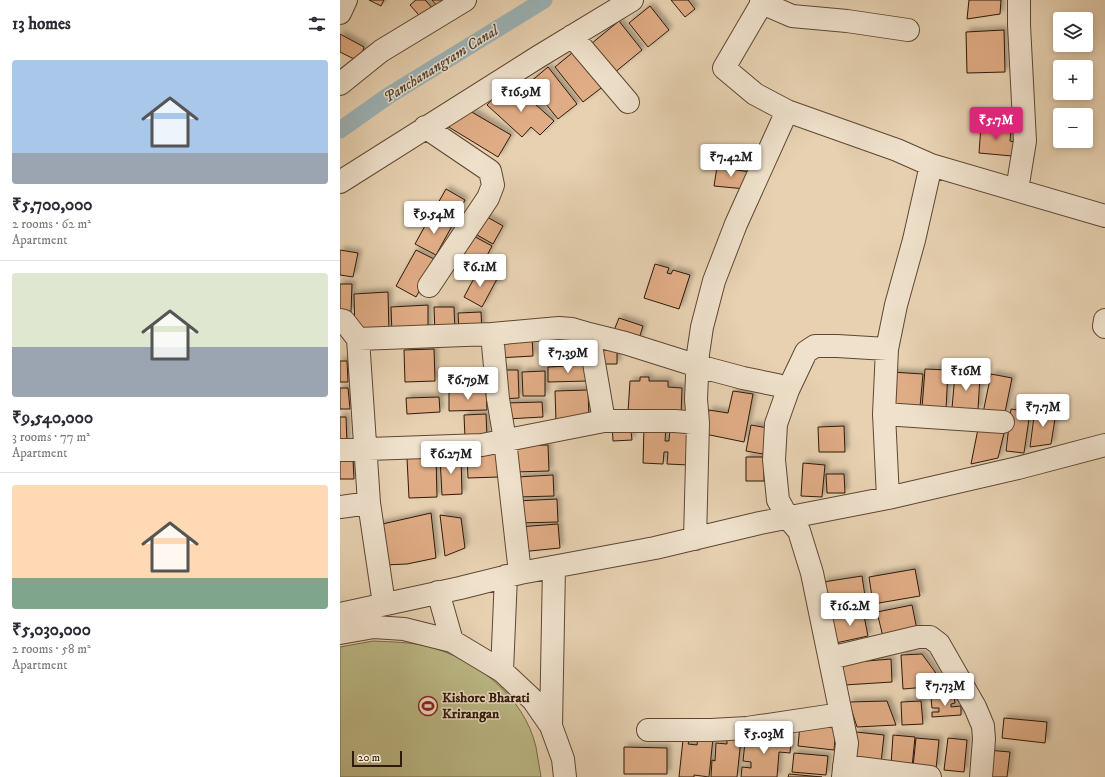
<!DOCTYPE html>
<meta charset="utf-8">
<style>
:root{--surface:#fff;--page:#f2f2f3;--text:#2b2b33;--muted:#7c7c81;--line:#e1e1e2;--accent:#db2777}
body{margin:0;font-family:"IM FELL DW Pica",serif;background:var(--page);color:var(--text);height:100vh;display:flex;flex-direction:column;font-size:15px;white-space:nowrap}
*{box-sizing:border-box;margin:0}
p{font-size:13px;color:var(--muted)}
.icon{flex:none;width:22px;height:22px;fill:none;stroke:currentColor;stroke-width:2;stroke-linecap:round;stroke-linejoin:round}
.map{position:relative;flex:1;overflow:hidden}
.sheet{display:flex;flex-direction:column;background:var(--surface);width:340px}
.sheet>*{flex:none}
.controls{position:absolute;left:713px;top:12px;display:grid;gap:8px}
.controls a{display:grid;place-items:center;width:40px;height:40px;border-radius:4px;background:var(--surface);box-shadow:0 2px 6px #0003;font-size:20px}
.scale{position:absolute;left:12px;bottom:10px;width:50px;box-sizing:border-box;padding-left:4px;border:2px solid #2f1908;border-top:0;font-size:11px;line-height:14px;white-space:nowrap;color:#2f1908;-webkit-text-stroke:3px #efe1cc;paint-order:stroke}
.price{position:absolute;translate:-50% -34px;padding:0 9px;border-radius:4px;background:#fff;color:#222;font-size:13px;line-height:26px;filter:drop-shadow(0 1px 2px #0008)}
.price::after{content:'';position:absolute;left:50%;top:24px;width:12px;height:9px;margin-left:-6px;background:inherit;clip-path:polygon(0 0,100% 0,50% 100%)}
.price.active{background:var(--accent);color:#fff}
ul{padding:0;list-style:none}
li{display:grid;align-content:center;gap:8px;height:212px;padding:0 12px}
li+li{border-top:1px solid var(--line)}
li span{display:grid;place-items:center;height:124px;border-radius:4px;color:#555}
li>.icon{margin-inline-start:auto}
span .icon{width:72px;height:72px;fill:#fffc;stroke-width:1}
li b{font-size:17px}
h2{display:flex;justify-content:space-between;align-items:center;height:48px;padding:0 12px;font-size:17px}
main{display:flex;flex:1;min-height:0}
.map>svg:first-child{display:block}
</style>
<main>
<section class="sheet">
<h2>13 homes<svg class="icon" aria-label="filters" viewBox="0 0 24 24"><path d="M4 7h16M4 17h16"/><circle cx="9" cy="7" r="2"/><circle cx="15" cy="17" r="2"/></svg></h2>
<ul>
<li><span style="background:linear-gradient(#a9c7e8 75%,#9aa5b1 0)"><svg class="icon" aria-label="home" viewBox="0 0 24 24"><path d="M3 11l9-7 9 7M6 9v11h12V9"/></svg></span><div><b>₹5,700,000</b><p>2 rooms · 62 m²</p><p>Apartment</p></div></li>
<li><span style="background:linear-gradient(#dfe7d0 60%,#9aa5b1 0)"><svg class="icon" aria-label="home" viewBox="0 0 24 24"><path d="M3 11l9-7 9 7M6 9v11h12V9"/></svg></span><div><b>₹9,540,000</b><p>3 rooms · 77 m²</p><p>Apartment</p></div></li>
<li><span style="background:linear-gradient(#ffd9b3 75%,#7fa58c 0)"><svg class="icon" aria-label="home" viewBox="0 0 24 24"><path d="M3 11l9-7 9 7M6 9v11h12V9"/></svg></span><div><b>₹5,030,000</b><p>2 rooms · 58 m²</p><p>Apartment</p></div></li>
</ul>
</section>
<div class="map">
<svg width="765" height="777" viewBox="0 0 765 777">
<defs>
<filter id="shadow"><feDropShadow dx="3.5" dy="-3.5" stdDeviation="2" flood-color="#0004"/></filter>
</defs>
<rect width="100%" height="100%" fill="#e7d1b1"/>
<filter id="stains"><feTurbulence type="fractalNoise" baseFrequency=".005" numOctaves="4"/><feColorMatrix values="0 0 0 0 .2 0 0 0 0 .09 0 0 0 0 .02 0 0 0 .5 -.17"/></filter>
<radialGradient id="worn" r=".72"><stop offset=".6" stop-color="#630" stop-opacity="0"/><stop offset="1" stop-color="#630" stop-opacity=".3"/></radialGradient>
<path fill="#bcba87" stroke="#766a48" d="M33 641C51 642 70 642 87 646 136 659 184 696 196 747 198 757 199 767 201 777H0V647Z"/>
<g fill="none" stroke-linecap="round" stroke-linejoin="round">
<path stroke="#9db4b8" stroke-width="17" d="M0 130 48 96 204 0"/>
</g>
<path fill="#e0ac85" stroke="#2f1908" filter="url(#shadow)" d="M29 0H44L41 6Z
M76 0H85L96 12 85 22 70 5Z
M92 0H111L102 12Z
M331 0H348L355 9 345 17Z
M629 0H661L660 14 627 19Z
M310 6 329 30 308 47 289 23Z
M279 21 302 50 274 73 251 44Z
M664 30 665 72 627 73 626 32Z
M0 34 24 47 20 62 0 52Z
M237 49 265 85 243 102 215 67Z
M208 67 237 104 218 119 189 83Z
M177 88 214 121 200 135 191 127 182 137 147 105 156 95 161 99 166 93 170 96Z
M130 111 171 135 158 157 107 126Z
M641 126 671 129 670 141 674 142 672 156 639 153Z
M377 167 410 172 406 189 374 186Z
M106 189 125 200 113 223 93 212Z
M140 213 163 226 153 244 130 231Z
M91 215 112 226 96 255 75 244Z
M128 233 152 246 142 265 118 251Z
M0 250 18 253 13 277 0 275Z
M76 250 96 260 76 297 56 286Z
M315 264 329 268 327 273 331 274 333 270 350 275 339 309 304 298Z
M139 269 157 279 142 307 124 297Z
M0 284H12L11 312H0Z
M48 292 49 333 15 334 14 294Z
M88 305V333L52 334 51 307Z
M94 307H114L115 331 95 332Z
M141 312 142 332H119L118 313Z
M279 318 303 326 298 342 273 333Z
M192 335 193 356 157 358 156 336Z
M94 349 95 381 65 382 64 350Z
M257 350H277V364H257Z
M0 361H7L8 382H0Z
M248 365V381L208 382V367Z
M585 369 608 370 606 409 582 408Z
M158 370H178L179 398 159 399Z
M205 371V396H183L182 372Z
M551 372 583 374 580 407 549 404Z
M615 374 640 376 638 410 612 408Z
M651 374 672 378 664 417 643 413Z
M300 377H309V381H328V387L342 388 341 415 288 412 290 381H300Z
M0 388H8L10 409H0Z
M146 390 147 410 109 411V391Z
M248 390 249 420 216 421 215 391Z
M393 391 413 394 404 442 365 434 369 410 388 413Z
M99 397 100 412 67 414 66 398Z
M202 402 203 417 166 419 165 403Z
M671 409 690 412 684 453 666 451Z
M695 409 716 412 711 444 690 447Z
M146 414 147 438H125L124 415Z
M0 417H6L7 444H0Z
M290 423 292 440 273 441 272 424Z
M639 424 665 429 658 458 631 464Z
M411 425 428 428 423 454 406 451Z
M504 426 505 452H479L478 427Z
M304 427 326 428 325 441H329L330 428 350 429 349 465 327 464 328 452H324L323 464 303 463Z
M208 445 209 471 174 472 173 446Z
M158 454 159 477 128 478 127 455Z
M121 456 122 494 102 495 100 457Z
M96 457 97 497 69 498 67 458Z
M406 457H424V481H406Z
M13 460 14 479H0V461Z
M463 463 485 465 482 497 461 496Z
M486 474H504L505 493H487Z
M213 475 214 496 177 497V477Z
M217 499 218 522 177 523 176 501Z
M91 513 96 558 67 564 44 565 38 525Z
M100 515 121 518 125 548 105 556Z
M218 524 220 548 180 552 178 527Z
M575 569 580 596 533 604 529 577Z
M522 576 525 596 487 603 483 582Z
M572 605 577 630 543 637 537 612Z
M523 611 528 636 496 643 491 618Z
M582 654 598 676 599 686 563 689 561 655Z
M551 659 552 682 504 685 503 663Z
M614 696 615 703 611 704V707L621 706V715L592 717V712H599V708H592L591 697Z
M547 701 556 725 517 727 509 702Z
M581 701 583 724 562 725 561 702Z
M664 718 707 722 705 743 662 738Z
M460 725 496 728 494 750 458 746Z
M516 732 544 735 541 763 513 761Z
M406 733 451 738 450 753 439 752 437 777H401L402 767 411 768V762L403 761Z
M553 735 575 737 572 767 551 765Z
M358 737 373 738 369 777 354 775V777H339L343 740 349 741 348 744 357 745Z
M387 737 401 739 397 777H371L372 760 375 761 376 743 387 744Z
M576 738 599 740 596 769 573 767Z
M608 738 627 740 624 772 604 770Z
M284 747 327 748V774H284Z
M647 750 670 752 667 777H644Z
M454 753 488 756 486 775 452 772Z
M449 774 482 777H448Z"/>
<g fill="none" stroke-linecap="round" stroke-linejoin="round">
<defs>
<path id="minor" d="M421 0 422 3 384 68 415 94 447 111 557 150 591 165 765 216
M422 3 452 16 507 21 568 30
M0 13 6 0
M232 36 288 102
M0 84 41 51 125 0
M85 127 150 171 153 185 148 198 89 286
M0 182 198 57 292 0
M677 190 685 141 679 25V0
M0 320 4 321 18 339
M765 320 764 326 765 327
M152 334 219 328 232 329 249 334
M544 414 663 422
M264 421 249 334 285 343 358 366 403 378 437 385 448 390
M0 450 142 445 264 421H335L358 423
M548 498 544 414 547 349 556 305 574 240 591 165
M0 507 29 503
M355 539 358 423 356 399 358 354 362 327 374 281 396 224 447 111
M98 592 112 641
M44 604 29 503 18 339 152 334 158 399 165 440 180 573
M0 614 120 588 180 573 315 548 420 523 548 498 678 468 765 445
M0 633 34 627 64 629 112 641 162 671 193 700 211 726 223 759 225 777
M490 658 578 637H590L599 644 635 707 643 726 644 739 641 777
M162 671 166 576
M211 726 214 567
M308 730H371L407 728 501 714
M504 766 590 777
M503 777 507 743 472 573 459 531 448 518 438 500 434 460 436 424 448 390 466 352 475 346H497L547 349"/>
</defs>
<use href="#minor" stroke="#5d4732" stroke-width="24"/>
<use href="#minor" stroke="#efe1cc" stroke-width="22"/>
</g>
<defs>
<symbol id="stadium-ring" viewBox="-11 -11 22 22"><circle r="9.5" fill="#efe1cc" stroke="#8f2418" stroke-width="1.5"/><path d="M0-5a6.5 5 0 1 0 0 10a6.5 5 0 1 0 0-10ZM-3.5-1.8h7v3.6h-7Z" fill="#8f2418"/></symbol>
</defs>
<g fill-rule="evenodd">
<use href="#stadium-ring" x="77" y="695" width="22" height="22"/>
</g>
<g text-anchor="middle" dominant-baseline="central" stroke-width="3" stroke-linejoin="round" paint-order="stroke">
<g font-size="14" font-weight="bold" fill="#2f1908" stroke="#efe1cc" text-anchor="start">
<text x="102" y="698">Kishore Bharati<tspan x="102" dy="16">Krirangan</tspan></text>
</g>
<g font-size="15" font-style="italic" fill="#50483d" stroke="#efe1cc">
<text transform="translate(101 64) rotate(-32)">Panchanangram Canal</text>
</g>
</g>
<rect width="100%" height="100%" filter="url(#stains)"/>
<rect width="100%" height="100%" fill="url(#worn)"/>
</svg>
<div class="controls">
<a><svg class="icon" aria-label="layers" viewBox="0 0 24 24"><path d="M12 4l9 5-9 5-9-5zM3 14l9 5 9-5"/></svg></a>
<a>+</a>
<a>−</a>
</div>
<div class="scale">20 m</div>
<b class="price" style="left:181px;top:113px">₹16.9M</b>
<b class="price active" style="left:656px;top:141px">₹5.7M</b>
<b class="price" style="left:391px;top:178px">₹7.42M</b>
<b class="price" style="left:94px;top:235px">₹9.54M</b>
<b class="price" style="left:140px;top:288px">₹6.1M</b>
<b class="price" style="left:228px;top:374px">₹7.39M</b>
<b class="price" style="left:626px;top:392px">₹16M</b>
<b class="price" style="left:128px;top:401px">₹6.79M</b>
<b class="price" style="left:703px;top:428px">₹7.7M</b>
<b class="price" style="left:111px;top:475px">₹6.27M</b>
<b class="price" style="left:510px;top:627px">₹16.2M</b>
<b class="price" style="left:605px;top:707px">₹7.73M</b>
<b class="price" style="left:424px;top:755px">₹5.03M</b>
</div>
</main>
